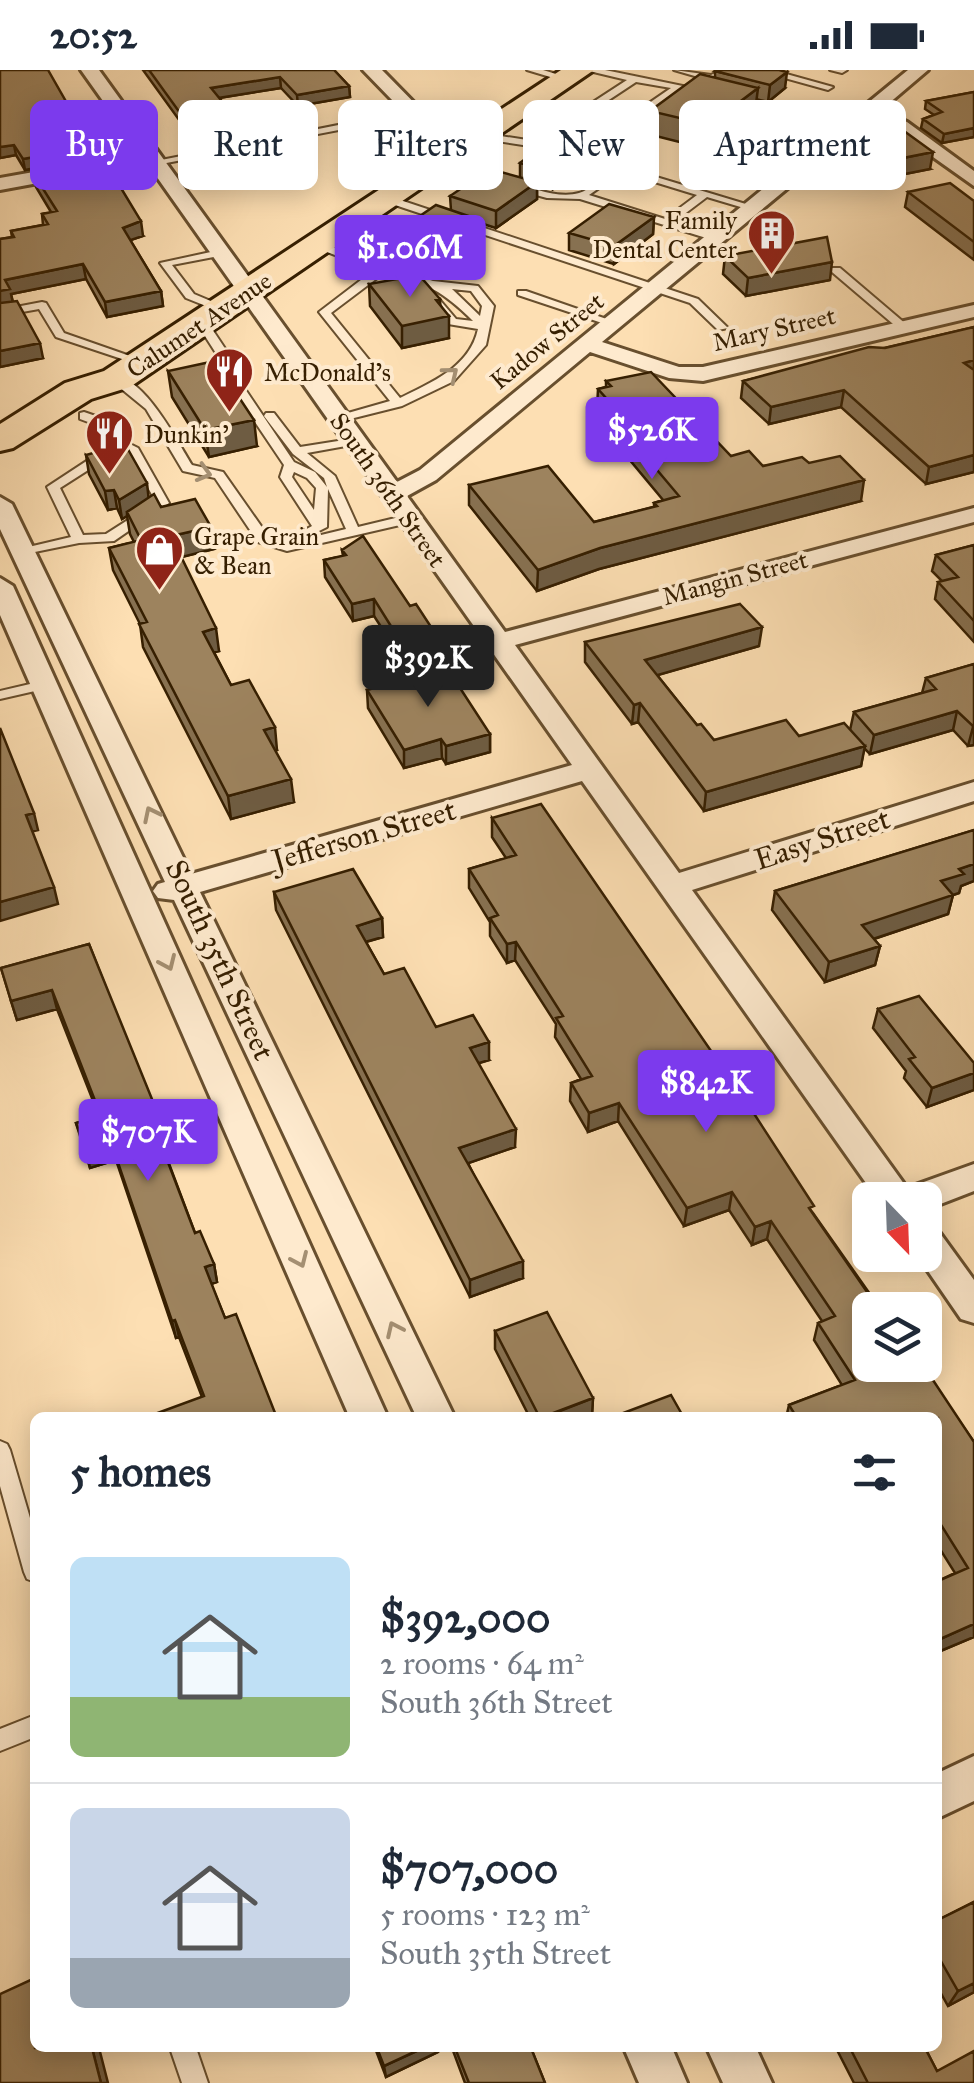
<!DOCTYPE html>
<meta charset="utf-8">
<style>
:root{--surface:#fff;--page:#f2f2f3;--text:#1f2937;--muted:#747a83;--line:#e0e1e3;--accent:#7c3aed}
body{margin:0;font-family:"IM FELL Great Primer",serif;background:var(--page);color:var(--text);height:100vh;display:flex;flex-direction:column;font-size:38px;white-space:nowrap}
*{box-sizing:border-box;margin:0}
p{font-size:32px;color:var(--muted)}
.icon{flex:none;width:55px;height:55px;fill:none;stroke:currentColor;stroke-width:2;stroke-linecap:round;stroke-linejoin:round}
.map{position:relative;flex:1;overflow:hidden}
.drawer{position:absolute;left:30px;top:1342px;width:912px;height:640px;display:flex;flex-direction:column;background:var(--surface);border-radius:15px;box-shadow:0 5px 25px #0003}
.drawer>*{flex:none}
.guide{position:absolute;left:30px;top:30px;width:915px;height:90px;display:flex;gap:20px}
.needle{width:65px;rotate:157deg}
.controls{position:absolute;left:852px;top:1112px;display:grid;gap:20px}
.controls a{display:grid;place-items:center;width:90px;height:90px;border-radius:15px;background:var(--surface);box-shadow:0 5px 25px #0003;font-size:50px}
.price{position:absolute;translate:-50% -85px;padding:0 22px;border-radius:10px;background:var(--accent);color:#fff;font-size:32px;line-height:65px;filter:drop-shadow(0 2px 5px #0008)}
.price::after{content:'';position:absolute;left:50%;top:60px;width:30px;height:22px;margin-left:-15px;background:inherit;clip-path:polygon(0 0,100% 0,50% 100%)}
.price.current{background:#222;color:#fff}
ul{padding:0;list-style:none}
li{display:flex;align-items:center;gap:30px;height:250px;padding:0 40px}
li+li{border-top:2px solid var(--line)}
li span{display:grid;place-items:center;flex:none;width:280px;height:200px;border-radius:15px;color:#555}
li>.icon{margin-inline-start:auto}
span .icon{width:120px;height:120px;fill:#fffc;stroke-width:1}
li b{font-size:42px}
h2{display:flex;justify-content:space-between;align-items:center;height:120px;padding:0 40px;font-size:42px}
.tag{padding:0 35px;border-radius:15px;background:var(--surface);box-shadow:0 5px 25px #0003;font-size:35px;line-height:90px}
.tag.current{background:var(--accent);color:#fff}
.status{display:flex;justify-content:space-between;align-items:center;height:70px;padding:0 50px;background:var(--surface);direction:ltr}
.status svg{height:28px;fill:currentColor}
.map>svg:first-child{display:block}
</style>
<div class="status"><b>20:52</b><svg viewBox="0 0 49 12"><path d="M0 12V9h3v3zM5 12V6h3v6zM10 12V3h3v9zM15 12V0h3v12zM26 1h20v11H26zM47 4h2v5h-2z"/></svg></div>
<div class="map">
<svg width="974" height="2013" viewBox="0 0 974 2013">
<rect width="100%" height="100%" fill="#fddfb3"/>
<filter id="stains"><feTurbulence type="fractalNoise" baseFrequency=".002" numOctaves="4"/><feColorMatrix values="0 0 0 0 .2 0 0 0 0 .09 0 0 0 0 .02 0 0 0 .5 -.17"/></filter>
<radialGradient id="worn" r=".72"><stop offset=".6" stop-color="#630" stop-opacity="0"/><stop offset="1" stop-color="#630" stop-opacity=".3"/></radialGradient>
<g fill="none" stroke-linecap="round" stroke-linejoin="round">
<defs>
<path id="service" d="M527 0H543L572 9 567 12Z
M585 0H605L707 21 702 24 680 20 609 68 513 42 518 39 564 51 627 10ZM636 12 671 18 607 62 574 53Z
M674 0 711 5 722 0H735L712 11Z
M756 0H772L833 17 828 20Z
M830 0H847L842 3Z
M732 26 853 57 855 59 850 62 729 31V27Z
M414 40 419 43 417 45 156 95 151 92Z
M481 63 540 72 759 138 754 141 707 127 674 152 720 166 721 168 716 171 580 129 547 128 514 119 447 85 456 83C485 97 545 133 579 123 590 120 603 106 612 99L536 77 478 68 476 66ZM622 102 697 125 665 149 589 125Z
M383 127H391L698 229 728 258 718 260 690 233 383 131Z
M314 173H322L433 211 478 216 494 236 486 275 454 311 402 336 334 353V347L390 331 319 242 374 200 314 177ZM384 203C425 211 444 222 473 251L456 249 439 229H431L429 231 448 254 478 259C470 297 432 312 400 328L331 243ZM452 219 471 221 482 236 480 246Z
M220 180 225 183 224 185 172 195 194 224 225 237 227 239 221 242 186 228 160 193Z
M832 198H840L907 255V259H899L832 202Z
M518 221H526L618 253 608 255 518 225Z
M42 232 46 233 64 263 147 292 137 294 56 267 39 239 0 246V240Z
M202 249 206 250 238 298 233 301 294 392 315 402 327 417 324 408 293 384 264 346 266 343H274L300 377 357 368V374L307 383 335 406 358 457 408 445 413 446V452L287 481 258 472 215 408 183 401 146 339 113 312V306C144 306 177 371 192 395L223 402 268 466 288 473 346 459 328 419 327 457 303 469 296 465 312 456 280 407 284 395 218 297 221 291 196 252ZM294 402 307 408 316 418 314 440 292 407Z
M84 342 113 352 126 372 138 378 169 433 114 471 79 473 20 485V479L71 467 47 417 114 373 104 358 80 349V343ZM121 379 129 383 156 432 106 464 83 465 60 418Z
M43 611 50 615 48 618 0 629V621Z
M0 1371 7 1374 10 1380 35 1465V1512L27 1509 24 1502 0 1416Z
M35 1645V1667L0 1681V1659Z
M170 1978H196L208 2013H182Z"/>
<path id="minor" d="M81 0H99L397 412 420 400 908 0H928L881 40 907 52 974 101V116L895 60 871 49 602 272 679 297H703L974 235V247L703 311 669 308 590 282 436 410 407 426 505 562 974 438V452L515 575 679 803 974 712V731L692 820 907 1118 974 1094V1121L925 1140V1130H878L582 711 200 822 455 1348H417L174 830 158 828 153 821 158 814 165 812 0 459V427L12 434 191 804 572 695 147 93 0 120V108L140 83Z
M363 0H382L436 55 477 74 468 80 424 63Z
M0 508 13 516 388 1348H350L0 545Z
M925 1155 937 1159 974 1210V1253L961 1249 917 1185H925Z
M974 1686V1731L938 1748V1703Z
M624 1978H672L687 2013H639Z
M707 1978H756L772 2013H723Z"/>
<path id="primary" d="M561 0H594L130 317 91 329 13 378 0 381V354L65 313 104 301Z"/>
</defs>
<use href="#service" stroke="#684f2e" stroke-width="4"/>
<use href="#minor" stroke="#684f2e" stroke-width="6"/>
<use href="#primary" stroke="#361f01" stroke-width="6"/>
<use href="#service" fill="#feeace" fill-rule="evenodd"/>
<use href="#minor" fill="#feeace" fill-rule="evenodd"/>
<use href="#primary" fill="#fddfb3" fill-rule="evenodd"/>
</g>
<path fill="#877151" stroke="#361f01" stroke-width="2.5" d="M0 0 94 87 25 100 16 85 0 88Z
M143 0H334L349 16 350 27 298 36 281 18 219 28 234 46 235 57 190 65Z
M715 1 785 18 768 32 756 29 755 42 707 79 648 64 650 41 715 7Z
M974 22V67L942 73 921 58 923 49 934 45 925 39 926 31Z
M855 67 930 99 885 108 853 84Z
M520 93 583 95 553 119 537 114V129L496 158 480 153V167L460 181 414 168V150L451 140 450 126 520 107Z
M33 103 143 166 130 170 161 221 163 236 107 247 86 209 11 224 13 232 43 288 0 297V169L12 167 11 161 43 155 42 144 51 142 36 117Z
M908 122 974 131V190L905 137Z
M654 147 653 164 614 194 569 180V163Z
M725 186 830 210 746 226 723 204Z
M369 214 441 236 449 268 402 278 370 236Z
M974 257V402L926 414 841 337 769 354 741 328 743 311Z
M168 301 257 376 209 387 172 327Z
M606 311 731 386 763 396 809 393 861 431 599 499 537 521 469 435V415L594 452 654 437V433L663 430 629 389 630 377 597 339 598 319 606 317Z
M86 385 149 427 214 479 181 487 219 581 214 582 231 615 277 680 275 681 294 732 231 749 143 577 140 554 113 500 109 478 134 472 130 464 127 446 122 449 117 438 108 440 89 404Z
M974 475V572L935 529 938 512 942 511 932 501 936 485Z
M342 480 410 536 433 560V578L400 586 374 546 353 551 325 507 324 490 343 486Z
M585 572 759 576 657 605 697 655 714 670 799 666 850 660 854 642 922 623 926 608 974 594V675L968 676 953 660 870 684 864 678 861 696 704 741 638 652 632 654 585 592Z
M367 620 490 664V682L446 694 442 688 404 698 368 638Z
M492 748 813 1143 974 1372V1567L938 1582V1511L955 1503 938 1476V1348H786L789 1335 842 1315 814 1270 818 1253 822 1251 767 1169 752 1175 729 1140 684 1156 618 1051 588 1062 570 1031 571 1013 581 1009 555 967 556 954 515 890 507 893 490 866V852L469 818V799L506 788 492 767Z
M974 760V811L961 816 959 823 953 825 948 844 874 869 880 876 875 895 825 912 772 840 775 821Z
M274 822 382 848 383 867 366 872 384 904 436 957 489 990 478 993 515 1077 468 1093 523 1208 470 1227 276 840Z
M89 874 173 1090 168 1091 195 1163 214 1194 217 1212 211 1214 225 1248 277 1348 202 1327 179 1267 176 1268 116 1090 90 1098 76 1053 99 1046 57 939 17 950 1 898Z
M878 939 974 993V1020L927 1037 904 1008 906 1001 873 958Z
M495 1261 593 1328 592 1345 585 1348H530L495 1279Z
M974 1832V1922L948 1936 938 1918V1850Z
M375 1978H438V1982L386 2007Z
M452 1978H531L545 2013H465Z
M836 1978H925L937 2001 974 2013H854Z"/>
<path fill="#6e5c42" stroke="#361f01" stroke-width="2.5" d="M787 2 785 18 768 32 770 15Z
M280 7 281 18 212 29 211 18Z
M349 16 350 27 298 36 297 25Z
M758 18 755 42 707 79 709 55Z
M234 46 235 57 190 65 188 54Z
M974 58V67L942 73 944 64Z
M14 75 16 85 0 88V77Z
M92 77 94 87 25 100 23 89Z
M584 78 583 95 553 119V102Z
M933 82 930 99 885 108 888 91Z
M537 112V129L496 158V141Z
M654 147 653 164 614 194V176Z
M480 150V167L460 181V164Z
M141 151 143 166 125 172 123 158Z
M832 192 830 210 746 226 748 208Z
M83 194 86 209 11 224 13 234 0 237V221L5 210Z
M161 221 163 236 107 247 105 232Z
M440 229 441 247 449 246V268L402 278V256L436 230Z
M40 273 43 288 0 297V281Z
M974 290V306L964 293Z
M844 320 841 337 769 354 771 337Z
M254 350 257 376 209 387 205 360Z
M974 385V402L926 414 929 397Z
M864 410 861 431 599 499 537 521 538 500 600 478Z
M147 413 149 432 127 442V446L122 449 119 430Z
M114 420 117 438 108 440 105 421Z
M211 457 214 479 174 489 171 466Z
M374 529V546L353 551 352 534Z
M762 557 759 576 644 609 645 590Z
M216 558 219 581 206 584 203 562Z
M433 560V578L400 586 399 569Z
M640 633 638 652 632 654 634 635Z
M957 641 953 660 870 684 874 665Z
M275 657 277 680 266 683 264 660Z
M973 657H974V675L968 676Z
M490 664V682L446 694V676Z
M441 669 442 688 404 698V680Z
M865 676 861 696 704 741 706 722Z
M291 709 294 732 231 749 228 726Z
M34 743 38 760 30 762 26 745Z
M974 794V811L961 816 959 823 953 825 948 844 858 874 862 855 941 811 959 799Z
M54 817 58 834 0 851V832Z
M382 848 383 867 358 874 357 856Z
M516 872 515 890 507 893V874Z
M880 876 875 895 825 912 829 892Z
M52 920 57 939 17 950 11 931Z
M489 972V990L470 996V978Z
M974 1003V1020L927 1037 932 1018Z
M619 1033 618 1051 588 1062 589 1043Z
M516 1059 515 1077 460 1096 459 1078Z
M169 1071 173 1090 165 1092 161 1074Z
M111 1072 116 1090 90 1098 86 1080Z
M732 1122 729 1140 684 1156 687 1138Z
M771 1151 767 1169 752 1175 755 1157Z
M523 1191V1208L470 1227V1210Z
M214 1194 217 1212 208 1215 205 1197Z
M175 1250 179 1267 176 1268 172 1251Z
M593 1328 592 1345 585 1348H542Z
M974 1554V1567L938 1582V1570Z
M974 1913V1922L948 1936 958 1921Z
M92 1978H99L108 2013H101Z
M423 1978H438V1982L386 2007 384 1996Z"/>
<path fill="#9d835e" stroke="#361f01" stroke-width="2.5" d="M0 0H48L92 77 23 89 14 75 0 77Z
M149 0H334L349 16 297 25 280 7 211 18 234 46 188 54Z
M717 0H779L787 2 770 15 715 1Z
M700 4 758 18 709 55 650 41Z
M974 22V58L944 64 923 49 942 42 926 31Z
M893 53 933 82 888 91 855 67Z
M551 69 584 78 553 102 520 93Z
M104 90 141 151 123 158 161 221 105 232 83 194 5 210 10 219 0 221V169L14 167 11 161 48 154 42 144 57 141 33 103Z
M490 99 537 112 496 141 450 126Z
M950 113 974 131V172L908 122Z
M609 134 654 147 614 176 569 163Z
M436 135 480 150 460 164 414 150Z
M827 167 832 192 748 208 725 186Z
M419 205 440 229 436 230 449 246 402 256 369 214Z
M17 231 40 273 0 281V233Z
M974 257V290L964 293 974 300V385L929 397 844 320 771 337 743 311 869 277 885 278Z
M215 291 254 350 205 360 168 301Z
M651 302 731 386 749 381 763 396 802 387 809 393 840 386 864 410 600 478 538 500 469 415 548 396 594 452 657 436 654 433 679 426 631 369 641 367 598 319 611 316 606 311Z
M125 374 147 413 119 430 114 420 105 421 86 385Z
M154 424 161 437 195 429 211 457 171 466 216 558 203 562 231 615 249 610 275 657 264 660 291 709 228 726 139 554 147 552 109 478 141 470 127 442Z
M363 466 410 536 416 534 433 560 399 569 374 529 352 534 324 490 346 485 342 480Z
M974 475V551L938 512 958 507 936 485Z
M740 534 762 557 645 590 697 655 701 654 714 670 786 650 799 666 844 653 865 676 706 722 640 633 634 635 585 572Z
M974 594V657L957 641 874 665 854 642 936 619 926 608Z
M447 598 490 664 446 676 441 669 404 680 367 620Z
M0 658 34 743 26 745 54 817 0 832Z
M541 734 751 1039 814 1136 809 1138 874 1232 880 1230 886 1240H870V1295H923L974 1372V1554L938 1570V1519L939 1518 938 1511 968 1498 938 1450V1348H797L789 1335 855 1310 818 1253 835 1246 771 1151 755 1157 732 1122 687 1138 619 1033 589 1043 571 1013 592 1006 556 948 563 946 516 872 507 874 490 848 498 845 469 799 516 785 492 748Z
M974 760V794L959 799 964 804 941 811 953 825 862 855 880 876 829 892 775 821Z
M353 799 382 848 357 856 384 904 404 898 436 957 473 945 489 972 470 978 516 1059 459 1078 523 1191 470 1210 274 822Z
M89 874 169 1071 161 1074 195 1163 200 1161 214 1194 205 1197 225 1248 236 1244 277 1348H144L204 1326 175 1250 172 1251 111 1072 86 1080 76 1053 101 1046 52 920 11 931 1 898Z
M919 926 974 993V1003L932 1018 909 989 915 987 878 939Z
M547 1242 593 1328 540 1348 495 1261Z
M671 1325 684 1348H610Z
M974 1832V1913L958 1921 938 1886V1850Z
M35 1908V1978H92L101 2013H0V1924Z
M377 1978H423L384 1996Z
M455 1978H531L545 2013H469Z
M850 1978H925L937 2001 974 1981V2013H868Z"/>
<defs><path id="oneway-chevron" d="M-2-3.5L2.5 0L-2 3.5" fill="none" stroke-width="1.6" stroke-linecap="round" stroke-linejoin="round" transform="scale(2.5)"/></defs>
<g stroke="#a48f72">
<use href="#oneway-chevron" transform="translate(451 304) rotate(-39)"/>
<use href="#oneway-chevron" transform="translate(204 403) rotate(16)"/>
<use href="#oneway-chevron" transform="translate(151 744) rotate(-116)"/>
<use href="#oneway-chevron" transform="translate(168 893) rotate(66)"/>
<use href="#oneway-chevron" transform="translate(300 1190) rotate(66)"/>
<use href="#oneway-chevron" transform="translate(394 1259) rotate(-115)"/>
</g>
<defs>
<symbol id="building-pin" viewBox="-11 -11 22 30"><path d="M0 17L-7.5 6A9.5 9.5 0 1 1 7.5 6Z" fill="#8f2418" stroke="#feeace"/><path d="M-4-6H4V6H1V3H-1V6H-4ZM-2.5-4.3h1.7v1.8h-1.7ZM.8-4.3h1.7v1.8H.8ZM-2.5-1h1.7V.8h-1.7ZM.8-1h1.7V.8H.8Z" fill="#fff"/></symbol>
<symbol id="restaurant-pin" viewBox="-11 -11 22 30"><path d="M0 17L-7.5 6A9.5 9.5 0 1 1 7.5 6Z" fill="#8f2418" stroke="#feeace"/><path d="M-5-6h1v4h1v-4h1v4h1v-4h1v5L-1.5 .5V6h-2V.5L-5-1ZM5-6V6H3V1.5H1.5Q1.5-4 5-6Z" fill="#fff"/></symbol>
<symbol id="shop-pin" viewBox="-11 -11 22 30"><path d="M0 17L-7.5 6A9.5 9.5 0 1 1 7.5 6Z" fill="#8f2418" stroke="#feeace"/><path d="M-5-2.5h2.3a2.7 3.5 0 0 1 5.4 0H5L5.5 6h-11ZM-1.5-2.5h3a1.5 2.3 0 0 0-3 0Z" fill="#fff"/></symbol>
</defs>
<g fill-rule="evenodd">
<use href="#building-pin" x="744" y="136" width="55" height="75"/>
<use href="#restaurant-pin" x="202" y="274" width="55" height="75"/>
<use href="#restaurant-pin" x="82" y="336" width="55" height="75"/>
<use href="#shop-pin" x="132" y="452" width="55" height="75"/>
</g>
<g text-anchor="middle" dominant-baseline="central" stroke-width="8" stroke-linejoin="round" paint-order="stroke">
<g font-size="25" fill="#361f01" stroke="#feeace" text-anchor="start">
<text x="737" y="150" text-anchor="end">Family<tspan x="737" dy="29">Dental Center</tspan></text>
<text x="264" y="302">McDonald's</text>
<text x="144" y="364">Dunkin'</text>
<text x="194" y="466">Grape Grain<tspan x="194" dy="29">&amp; Bean</tspan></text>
</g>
<g font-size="25" fill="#361f01" stroke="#feeace">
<text transform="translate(199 255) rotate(-34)">Calumet Avenue</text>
<text transform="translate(774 259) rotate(-13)">Mary Street</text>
<text transform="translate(547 271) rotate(-39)">Kadow Street</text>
<text transform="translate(388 420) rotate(55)">South 36th Street</text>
<text transform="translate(735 508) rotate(-15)">Mangin Street</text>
</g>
<g font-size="30" fill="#361f01" stroke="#feeace">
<text transform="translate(364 765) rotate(-16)">Jefferson Street</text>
<text transform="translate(822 769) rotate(-18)">Easy Street</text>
<text transform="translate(220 890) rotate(65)">South 35th Street</text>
</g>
</g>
<rect width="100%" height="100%" filter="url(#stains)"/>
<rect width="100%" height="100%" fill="url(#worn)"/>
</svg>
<div class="controls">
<a><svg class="needle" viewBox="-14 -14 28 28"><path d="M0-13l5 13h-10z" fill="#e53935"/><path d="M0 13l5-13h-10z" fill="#747a83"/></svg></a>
<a><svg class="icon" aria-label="layers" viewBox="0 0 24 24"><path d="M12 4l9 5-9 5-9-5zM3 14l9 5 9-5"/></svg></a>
</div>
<b class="price" style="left:410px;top:230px">$1.06M</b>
<b class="price" style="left:652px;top:412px">$526K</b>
<b class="price current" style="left:428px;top:640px">$392K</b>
<b class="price" style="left:706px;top:1065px">$842K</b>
<b class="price" style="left:148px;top:1114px">$707K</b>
<div class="guide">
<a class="tag current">Buy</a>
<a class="tag">Rent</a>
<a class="tag">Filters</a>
<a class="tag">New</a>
<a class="tag">Apartment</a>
</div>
<section class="drawer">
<h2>5 homes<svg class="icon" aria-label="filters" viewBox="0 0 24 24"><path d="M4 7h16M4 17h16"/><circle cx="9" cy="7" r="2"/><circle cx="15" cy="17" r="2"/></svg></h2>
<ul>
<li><span style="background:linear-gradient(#bfe0f5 70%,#8fb573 0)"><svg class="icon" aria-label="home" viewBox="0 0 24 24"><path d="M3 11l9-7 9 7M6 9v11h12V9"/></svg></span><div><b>$392,000</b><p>2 rooms · 64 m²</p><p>South 36th Street</p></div></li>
<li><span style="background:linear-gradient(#c9d6e8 75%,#9aa5b1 0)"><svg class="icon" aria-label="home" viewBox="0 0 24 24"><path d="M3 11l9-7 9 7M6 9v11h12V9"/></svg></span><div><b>$707,000</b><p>5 rooms · 123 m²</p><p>South 35th Street</p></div></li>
</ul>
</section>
</div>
